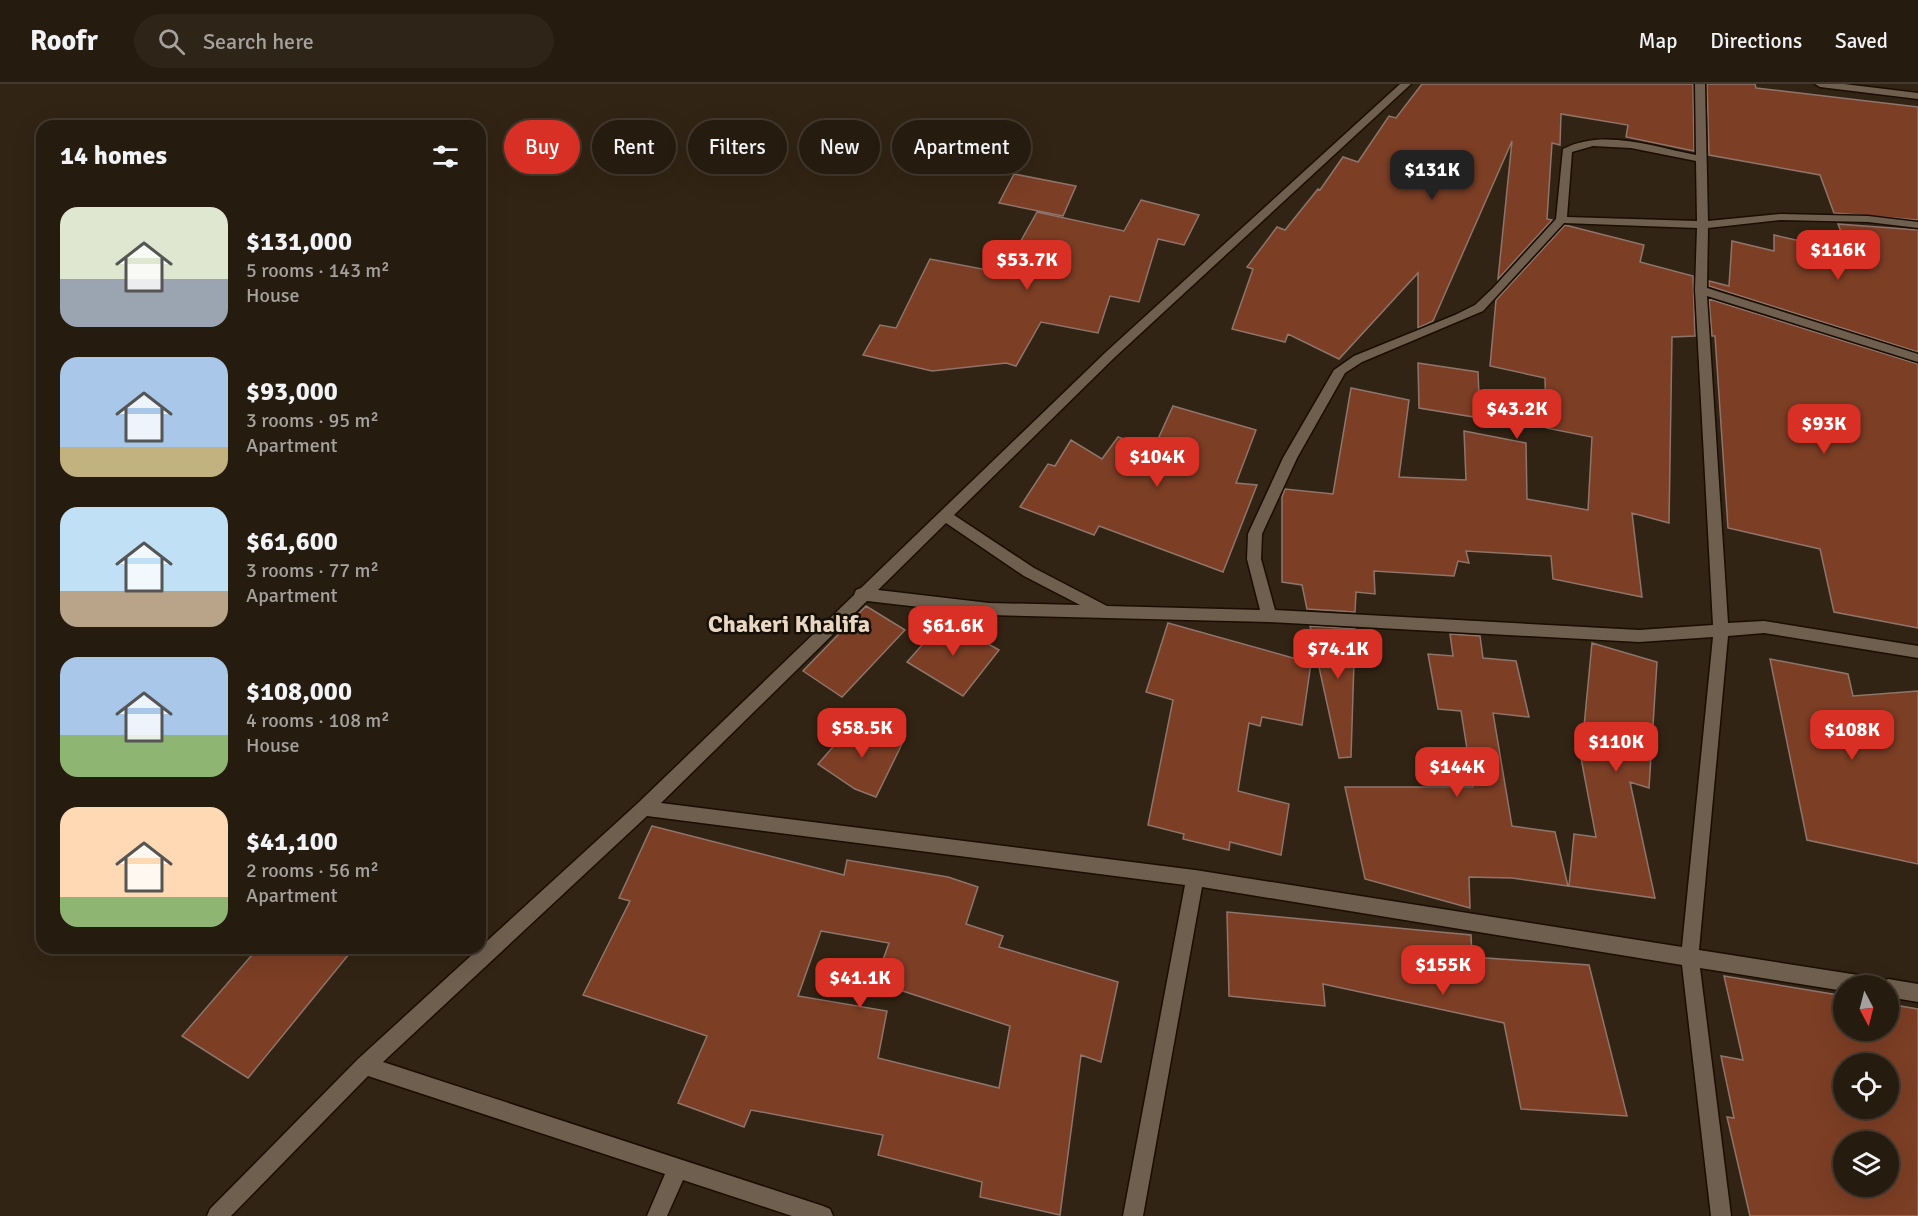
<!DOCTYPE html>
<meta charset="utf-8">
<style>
:root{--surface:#261b0f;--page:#2e2418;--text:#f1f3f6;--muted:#a4a19e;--line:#42392f;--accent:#d93025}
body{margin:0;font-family:Signika,sans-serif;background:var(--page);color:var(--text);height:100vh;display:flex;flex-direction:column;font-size:22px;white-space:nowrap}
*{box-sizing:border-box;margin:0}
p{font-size:20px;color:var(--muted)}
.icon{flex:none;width:33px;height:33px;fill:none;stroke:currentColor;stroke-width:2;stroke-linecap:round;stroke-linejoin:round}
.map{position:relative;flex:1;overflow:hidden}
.panel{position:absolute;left:36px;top:36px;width:450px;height:834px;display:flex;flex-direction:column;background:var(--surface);border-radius:18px;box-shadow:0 6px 24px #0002,0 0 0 2px var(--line)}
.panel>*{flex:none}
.top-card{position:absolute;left:504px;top:36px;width:570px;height:54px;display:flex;gap:12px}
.needle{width:39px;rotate:173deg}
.tools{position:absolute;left:1833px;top:891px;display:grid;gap:12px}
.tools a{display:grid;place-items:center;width:66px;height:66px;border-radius:50%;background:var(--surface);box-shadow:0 6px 24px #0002,0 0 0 2px var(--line);font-size:30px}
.price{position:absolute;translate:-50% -51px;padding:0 14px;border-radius:12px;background:var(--accent);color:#fff;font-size:20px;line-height:39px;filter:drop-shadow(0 2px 3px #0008)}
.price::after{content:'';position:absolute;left:50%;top:36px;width:18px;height:14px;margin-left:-9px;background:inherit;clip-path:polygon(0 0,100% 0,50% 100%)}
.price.active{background:#222;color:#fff}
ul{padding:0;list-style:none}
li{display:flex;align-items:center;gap:18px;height:150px;padding:0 24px}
li span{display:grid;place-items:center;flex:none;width:168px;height:120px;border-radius:18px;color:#555}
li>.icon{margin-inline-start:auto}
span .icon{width:72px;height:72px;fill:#fffc;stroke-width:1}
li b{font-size:26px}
h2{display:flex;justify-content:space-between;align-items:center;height:72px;padding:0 24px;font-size:26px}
.pill{padding:0 21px;border-radius:27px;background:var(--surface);box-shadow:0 6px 24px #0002,0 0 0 2px var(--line);font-size:21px;line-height:54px}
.pill.active{background:var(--accent);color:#fff}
header{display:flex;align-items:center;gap:36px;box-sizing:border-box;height:84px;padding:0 30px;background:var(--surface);border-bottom:2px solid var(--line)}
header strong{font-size:28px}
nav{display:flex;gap:33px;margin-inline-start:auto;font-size:21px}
.search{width:420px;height:54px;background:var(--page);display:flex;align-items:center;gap:15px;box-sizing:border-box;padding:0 21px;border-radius:33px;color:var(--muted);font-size:22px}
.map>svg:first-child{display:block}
</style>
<header>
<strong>Roofr</strong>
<div class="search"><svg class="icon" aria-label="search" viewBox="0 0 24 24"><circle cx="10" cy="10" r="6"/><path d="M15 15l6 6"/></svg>Search here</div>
<nav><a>Map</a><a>Directions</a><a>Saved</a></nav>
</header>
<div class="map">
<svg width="1918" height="1132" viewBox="0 0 1918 1132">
<rect width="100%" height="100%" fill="#322414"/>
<path fill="#7c3e25" stroke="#8e756c" stroke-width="1.5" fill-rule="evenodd" d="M1422 0H1693L1694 67 1626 53 1628 41 1561 30 1560 61 1552 59 1547 135 1552 136 1498 195 1512 57 1433 237 1418 244V189L1339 275 1288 250 1285 258 1232 245 1253 185 1247 183 1277 143 1285 146 1318 105 1320 106 1343 73 1358 78 1389 32 1396 34Z
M1707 0H1755L1756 4 1918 23V136L1834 129 1820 91 1709 71Z
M1014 90 1076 102 1063 132 999 119Z
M1141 116 1199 131 1184 161 1158 155 1139 218 1110 212 1098 249 1041 238 1016 282 1006 279 932 287 863 271 880 241 896 244 930 175 1003 189 1037 128 1124 147Z
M1838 140 1918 146V268L1709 202V197L1729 202 1732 157 1774 167V151L1849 168Z
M1565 141 1644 161 1640 178 1693 192 1695 252 1672 253 1669 439 1632 429 1642 513 1553 495 1551 472 1466 467 1469 479 1458 477 1454 492 1374 487 1375 510 1356 508 1355 528 1307 525 1302 501 1282 498V413L1285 405 1333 410 1351 304 1409 316 1399 393 1466 396 1464 347 1526 359 1527 415 1588 426 1592 353 1546 344 1545 294 1490 282 1496 216Z
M1709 215 1918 280V544L1834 528 1820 465 1728 444 1715 252H1712Z
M1418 279 1478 288 1480 334 1419 324Z
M1173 322 1256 346 1236 399 1257 401 1223 488 1099 442 1094 451 1020 423 1048 380 1055 382 1071 356 1102 375 1118 353 1153 366Z
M866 522 905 546 842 613 803 587Z
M945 535 999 566 963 612 907 578Z
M1168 539 1311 579 1302 641 1262 633 1260 642 1249 639 1238 707 1289 720 1281 771 1230 758 1229 766 1183 755 1184 750 1148 741 1173 616 1146 608Z
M1310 542 1355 545 1351 673 1339 674Z
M1450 550 1480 552 1483 574 1516 577 1529 633 1493 629 1512 742 1555 748 1568 802 1512 794 1469 793 1470 824 1365 795 1345 703H1473L1461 627 1438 625 1428 570 1453 572Z
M1592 559 1657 578 1649 704 1630 698 1655 814 1569 802 1574 750 1596 753 1581 674Z
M1770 575 1848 590 1853 612 1918 607V780L1807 756Z
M854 639 903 658 876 713 855 705 818 680Z
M652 742 844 791 847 776 948 793 978 803 966 840 1003 852 999 863 1118 898 1101 978 1081 971 1060 1131 980 1113 982 1098 878 1071 883 1051 751 1026 744 1043 678 1019 707 952 583 911 630 817 619 814ZM821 847 889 859 875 898 1010 942 999 1004 878 974 887 927 798 912Z
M1227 828 1471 851 1472 873 1589 881 1627 1032 1521 1025 1504 939 1323 900 1325 922 1229 912Z
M258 864H354L248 994 182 952Z
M1724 892 1844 912V946H1888V920L1918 925V1132H1750L1727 1033 1734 1034 1721 972 1743 976ZM1844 980H1888V1024H1844ZM1844 1058H1888V1102H1844Z"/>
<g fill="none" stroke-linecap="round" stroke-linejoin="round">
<defs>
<path id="street" d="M1400 0H1411L1114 274 954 431 1034 484 1107 522 1260 526 1247 475 1248 450 1283 374 1334 286 1354 272 1455 231 1475 221 1493 204 1556 135 1563 65C1603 44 1655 63 1696 71L1695 0H1705L1708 137 1781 130 1868 132 1918 138V144L1868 138 1781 136 1708 144 1707 204 1918 270V278L1707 212 1728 539 1764 537 1918 562V574L1764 549 1728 552 1699 866 1871 893 1877 896 1880 902H1844V907L1700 884 1731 1132H1711L1682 881 1202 803 1143 1132H1123L1185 801 647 732 383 978 823 1122 830 1125 833 1132H792L683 1096 667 1132H647L665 1090 368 992 231 1132H207L210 1125 358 975 638 719 854 511 856 506 861 504 1106 268ZM1593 62 1631 64 1696 77 1697 137 1567 133 1572 68ZM1564 139 1697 144 1695 206 1713 541 1639 546 1275 526 1261 475 1262 450 1297 374 1345 289 1362 278 1483 227ZM946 439 1024 492 1080 521 989 519 878 506ZM867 517 989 531 1269 538 1639 558 1713 553 1682 863 1195 786 661 719Z
M1815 0H1844L1918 9V15L1820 3Z
M1888 895 1918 900V918L1888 913V902H1880L1882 898Z"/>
</defs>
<use href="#street" stroke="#1a0d01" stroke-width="3"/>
<use href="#street" fill="#6f5f4e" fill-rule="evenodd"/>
</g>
<g text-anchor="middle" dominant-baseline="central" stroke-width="5" stroke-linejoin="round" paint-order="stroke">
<g font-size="24" font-weight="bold" fill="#e9d7c2" stroke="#150f08">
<text x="789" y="540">Chakeri Khalifa</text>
</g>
</g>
</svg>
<div class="tools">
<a><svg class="needle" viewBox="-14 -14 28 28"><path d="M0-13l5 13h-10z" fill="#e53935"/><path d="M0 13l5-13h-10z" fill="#a4a19e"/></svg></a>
<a><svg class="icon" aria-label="locate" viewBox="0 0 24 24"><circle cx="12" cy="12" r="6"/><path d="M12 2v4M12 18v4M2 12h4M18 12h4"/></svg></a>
<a><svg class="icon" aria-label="layers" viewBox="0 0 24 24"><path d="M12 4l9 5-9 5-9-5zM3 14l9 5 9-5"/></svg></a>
</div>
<b class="price active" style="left:1432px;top:117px">$131K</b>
<b class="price" style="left:1838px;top:197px">$116K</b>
<b class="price" style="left:1027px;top:207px">$53.7K</b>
<b class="price" style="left:1517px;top:356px">$43.2K</b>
<b class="price" style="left:1824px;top:371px">$93K</b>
<b class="price" style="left:1157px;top:404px">$104K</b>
<b class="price" style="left:953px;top:573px">$61.6K</b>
<b class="price" style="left:1338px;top:596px">$74.1K</b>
<b class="price" style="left:862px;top:675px">$58.5K</b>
<b class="price" style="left:1852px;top:677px">$108K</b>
<b class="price" style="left:1616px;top:689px">$110K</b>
<b class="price" style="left:1457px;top:714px">$144K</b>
<b class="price" style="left:1443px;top:912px">$155K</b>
<b class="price" style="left:860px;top:925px">$41.1K</b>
<div class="top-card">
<a class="pill active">Buy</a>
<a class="pill">Rent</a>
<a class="pill">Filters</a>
<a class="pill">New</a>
<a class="pill">Apartment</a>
</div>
<section class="panel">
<h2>14 homes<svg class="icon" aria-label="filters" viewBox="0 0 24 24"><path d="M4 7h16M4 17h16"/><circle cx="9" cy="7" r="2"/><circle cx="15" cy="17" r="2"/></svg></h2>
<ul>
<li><span style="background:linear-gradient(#dfe7d0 60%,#9aa5b1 0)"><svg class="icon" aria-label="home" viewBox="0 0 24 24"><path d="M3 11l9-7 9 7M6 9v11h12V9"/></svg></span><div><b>$131,000</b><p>5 rooms · 143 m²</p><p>House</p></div></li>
<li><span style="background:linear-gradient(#a9c7e8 75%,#c2b280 0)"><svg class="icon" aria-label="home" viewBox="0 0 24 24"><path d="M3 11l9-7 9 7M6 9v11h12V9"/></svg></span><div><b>$93,000</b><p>3 rooms · 95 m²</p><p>Apartment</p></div></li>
<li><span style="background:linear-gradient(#bfe0f5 70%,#b9a48a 0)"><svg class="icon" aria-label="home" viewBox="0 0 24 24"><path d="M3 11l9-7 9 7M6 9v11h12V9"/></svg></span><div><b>$61,600</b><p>3 rooms · 77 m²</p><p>Apartment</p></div></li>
<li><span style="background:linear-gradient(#a9c7e8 65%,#8fb573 0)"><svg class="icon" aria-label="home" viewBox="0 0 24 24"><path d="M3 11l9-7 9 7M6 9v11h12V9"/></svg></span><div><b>$108,000</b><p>4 rooms · 108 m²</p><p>House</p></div></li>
<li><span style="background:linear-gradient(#ffd9b3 75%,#8fb573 0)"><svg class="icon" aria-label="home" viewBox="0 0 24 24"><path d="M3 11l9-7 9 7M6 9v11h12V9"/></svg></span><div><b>$41,100</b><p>2 rooms · 56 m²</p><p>Apartment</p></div></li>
</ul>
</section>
</div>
